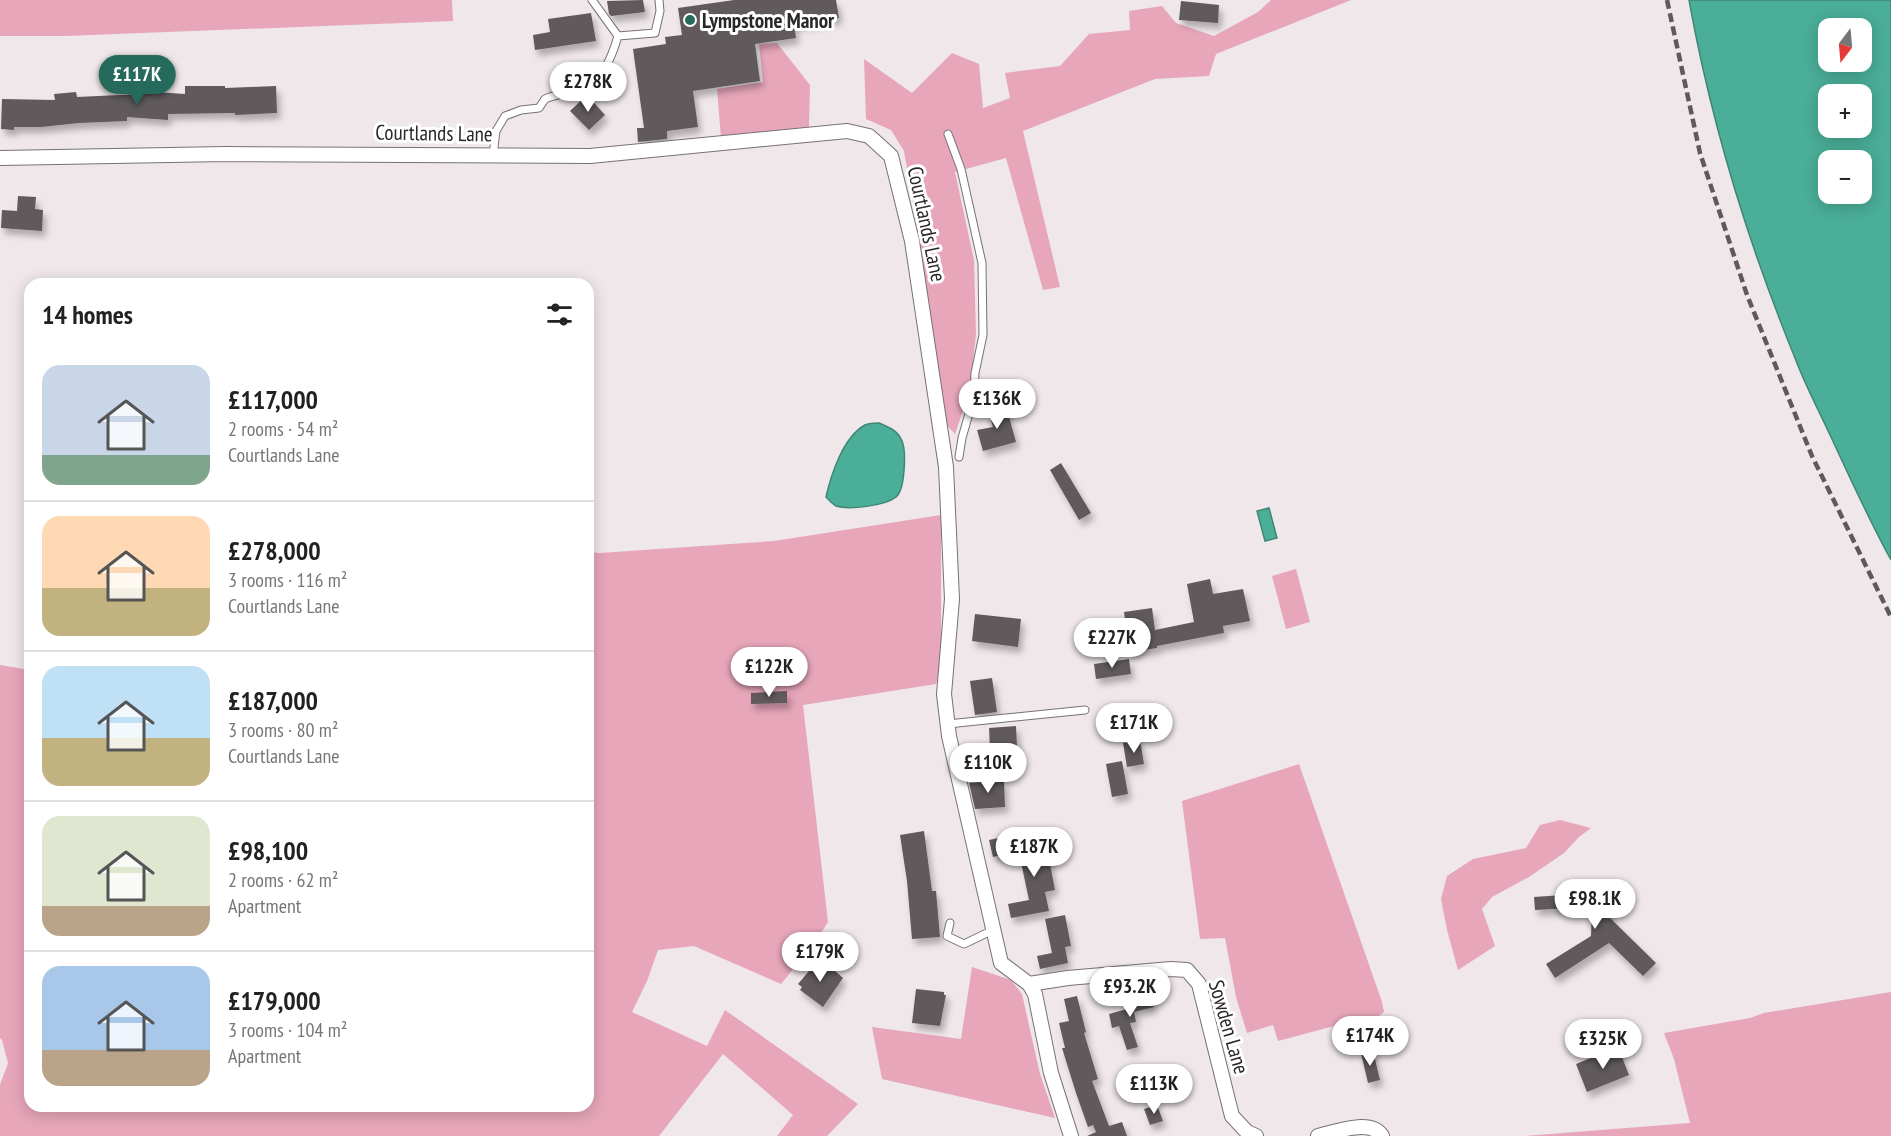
<!DOCTYPE html>
<meta charset="utf-8">
<style>
:root{--surface:#fff;--page:#f2f2f2;--text:#222;--muted:#767676;--line:#e0e0e0;--accent:#266a5b}
body{margin:0;font-family:"PT Sans Narrow",sans-serif;background:var(--page);color:var(--text);height:100vh;display:flex;flex-direction:column;font-size:22px;white-space:nowrap}
*{box-sizing:border-box;margin:0}
p{font-size:20px;color:var(--muted)}
.icon{flex:none;width:33px;height:33px;fill:none;stroke:currentColor;stroke-width:2;stroke-linecap:round;stroke-linejoin:round}
.map{position:relative;flex:1;overflow:hidden}
.panel{position:absolute;left:24px;top:278px;width:570px;height:834px;display:flex;flex-direction:column;background:var(--surface);border-radius:18px;box-shadow:0 3px 15px #0003}
.panel>*{flex:none}
.needle{width:39px;rotate:196deg}
.controls{position:absolute;left:1818px;top:18px;display:grid;gap:12px}
.controls a{display:grid;place-items:center;width:54px;height:54px;border-radius:12px;background:var(--surface);box-shadow:0 3px 15px #0003;font-size:30px}
.price{position:absolute;translate:-50% -51px;padding:0 14px;border-radius:21px;background:#fff;color:#222;font-size:20px;line-height:39px;filter:drop-shadow(0 2px 3px #0008)}
.price::after{content:'';position:absolute;left:50%;top:36px;width:18px;height:14px;margin-left:-9px;background:inherit;clip-path:polygon(0 0,100% 0,50% 100%)}
.price.selected{background:var(--accent);color:#fff}
ul{padding:0;list-style:none}
li{display:flex;align-items:center;gap:18px;height:150px;padding:0 18px}
li+li{border-top:2px solid var(--line)}
li span{display:grid;place-items:center;flex:none;width:168px;height:120px;border-radius:18px;color:#555}
li>.icon{margin-inline-start:auto}
span .icon{width:72px;height:72px;fill:#fffc;stroke-width:1}
li b{font-size:26px}
h2{display:flex;justify-content:space-between;align-items:center;height:72px;padding:0 18px;font-size:26px}
.map>svg:first-child{display:block}
</style>
<div class="map">
<svg width="1891" height="1136" viewBox="0 0 1891 1136">
<defs>
<filter id="shadow"><feDropShadow dx="3.5" dy="6" stdDeviation="3" flood-color="#0004"/></filter>
</defs>
<rect width="100%" height="100%" fill="#efe7e9"/>
<path fill="#e7a6ba" d="M0 0H452L453 21 65 36H0Z
M1271 0H1351L1216 54 1209 76 1155 79 1023 131 1060 287 1043 290 1006 158 955 172 974 260 976 334 970 390 955 434 943 421 933 368 916 221 904 151 891 130 866 119 864 59 912 93 952 53 979 64 983 108 1010 98 1005 73 1060 66 1089 34 1130 30 1129 11 1162 6 1176 23 1214 36 1258 12Z
M777 43 810 85 809 127 721 138 717 89 763 82 759 44Z
M941 515V664L936 684 803 705 828 922 816 941 781 984 694 946 658 950 647 981 632 1012 707 1046 725 1010 858 1104 827 1136H777L793 1115 723 1054 659 1136H0V1085L8 1063 2 1040 0 1038V665L30 670V1106H588V552L600 553 774 541Z
M1296 569 1310 622 1286 629 1272 576Z
M1299 764 1382 1002 1384 1012 1371 1022 1346 1035 1334 1026 1278 1041 1273 1025 1247 1033 1236 997 1225 938 1200 939 1182 801Z
M1560 820 1591 828 1579 837 1564 853 1529 877 1492 897 1482 909 1495 946 1458 970 1447 930 1441 899 1447 876 1473 859 1526 848 1540 825Z
M972 967 1011 980 1022 994 1040 1074 1055 1118 882 1079 872 1027 961 1039Z
M1891 992V1136H1525L1690 1123 1674 1059 1664 1033 1750 1018 1764 1013Z"/>
<path fill="#4aae98" stroke="#408676" stroke-width="1.5" fill-rule="evenodd" d="M1689 0H1891V560C1869 520 1850 478 1831 437 1819 411 1805 385 1795 358 1748 243 1711 122 1689 0ZM1828 28H1862V62H1828ZM1828 94H1862V128H1828ZM1828 160H1862V194H1828Z
M879 423C888 427 897 430 901 439 907 449 905 490 896 497 885 506 849 510 836 506 832 504 829 500 826 497 831 475 843 437 865 425 869 423 874 423 879 423Z
M1269 508 1277 538 1265 541 1257 511Z"/>
<path fill="#605a5c" filter="url(#shadow)" d="M643 0 645 12 611 16 609 14 607 1Z
M734 0H836L839 18 794 25 796 38 755 44 760 81 693 91 698 127 667 131V139L638 142 637 128H644L633 49 666 44 665 37 682 35 678 8Z
M1181 1 1219 5 1218 23 1179 20Z
M591 13 596 41 535 50 533 35 550 32 548 19Z
M185 86H225V88L276 86 277 113 235 115V113L168 114V120L127 117V121L79 123 41 127H14V130L1 129 2 99 55 100 54 94 76 92 77 97 141 94V91L185 94Z
M587 95 605 115 589 130 570 111Z
M18 196 36 197 35 209 43 210 42 231 1 228 2 210 17 211Z
M1015 387 1019 402 996 408 992 393Z
M1006 406 1016 442 983 451 977 430 993 427 988 410Z
M1061 463 1091 513 1079 520 1050 470Z
M1210 579 1213 594 1243 589 1250 621 1223 626 1224 633 1157 646V648L1129 652 1124 612 1152 608 1155 630 1194 622 1187 584Z
M975 614 1021 619 1018 647 972 641Z
M1129 659 1131 674 1096 679 1094 664Z
M992 678 997 712 975 715 970 681Z
M787 691V703L751 704V693Z
M1016 726 1017 747 990 749 989 728Z
M1140 740 1144 764 1127 767 1123 743Z
M1122 761 1128 794 1112 797 1106 764Z
M1004 780 1005 807 975 809 969 783Z
M924 831 932 891H936L940 937 912 939 907 881 900 835Z
M1008 836 1011 853 993 857 989 840Z
M1045 838 1055 890 1045 892 1049 911 1011 918 1008 904 1029 900 1017 843Z
M1593 881H1611L1609 917 1656 963 1643 976 1609 943 1555 978 1546 964 1591 936 1592 907 1535 910 1534 897 1593 893Z
M1065 915 1071 946 1065 947 1068 963 1040 969 1037 956 1052 953 1045 919Z
M820 958 843 978 823 1007 800 990 802 987 798 984Z
M916 989 944 992V995H946L940 1026 912 1023Z
M1150 993 1154 1007 1134 1012 1136 1022 1130 1023 1138 1047 1127 1050 1119 1026 1112 1028 1109 1014 1127 1009 1125 1001 1131 1000V998Z
M1077 996 1086 1032 1084 1033 1098 1079 1092 1081 1109 1126 1122 1122 1127 1136H1087L1096 1132 1093 1125 1088 1127 1076 1093 1062 1048H1065L1059 1023 1069 1021 1064 999Z
M1618 1047 1629 1075 1587 1092 1576 1064Z
M1373 1051 1380 1080 1368 1083 1361 1053Z
M1157 1105 1163 1121 1150 1125 1144 1109Z"/>
<g fill="none" stroke-linecap="round" stroke-linejoin="round">
<defs>
<path id="service" d="M618 36 655 33 660 11 659 0
M948 134 961 169 982 263 983 335 975 373 974 396 962 438 959 457
M493 155 496 131 505 116 521 110 539 108 545 99C556 94 570 93 581 88 604 77 611 60 618 36L592 0
M948 724 1085 710
M950 923 947 936 964 944 993 930"/>
<path id="minor" d="M0 158 226 154 590 156 847 131 869 136 891 156 912 241 946 467 952 599 944 694 949 736 1001 963 1029 984 1035 994 1051 1073 1071 1136
M1029 984 1068 978 1171 969 1187 970 1199 984 1232 1116 1247 1132 1256 1136
M1318 1136C1335 1132 1371 1118 1382 1136"/>
</defs>
<use href="#service" stroke="#787173" stroke-width="9"/>
<use href="#minor" stroke="#787173" stroke-width="16"/>
<use href="#service" stroke="#fff" stroke-width="7"/>
<use href="#minor" stroke="#fff" stroke-width="14"/>
<path stroke="#5e5a5b" stroke-width="4.5" stroke-dasharray="9 4.5" stroke-linecap="butt" d="M1667 0 1700 153 1747 295 1812 456 1891 617"/>
</g>
<circle fill="#266a5b" stroke="#fff" stroke-width="2" cx="690" cy="20" r="6"/>
<g text-anchor="middle" dominant-baseline="central" stroke-width="6" stroke-linejoin="round" paint-order="stroke">
<g font-size="21" font-weight="bold" fill="#2a2728" stroke="#fff" text-anchor="start">
<text x="702" y="20">Lympstone Manor</text>
</g>
<g font-size="21" fill="#2a2728" stroke="#fff">
<text transform="translate(434 133) rotate(1)">Courtlands Lane</text>
<text transform="translate(927 224) rotate(78)">Courtlands Lane</text>
<text transform="translate(1229 1027) rotate(74)">Sowden Lane</text>
</g>
</g>
</svg>
<div class="controls">
<a><svg class="needle" viewBox="-14 -14 28 28"><path d="M0-13l5 13h-10z" fill="#e53935"/><path d="M0 13l5-13h-10z" fill="#767676"/></svg></a>
<a>+</a>
<a>−</a>
</div>
<b class="price selected" style="left:137px;top:106px">£117K</b>
<b class="price" style="left:588px;top:113px">£278K</b>
<b class="price" style="left:997px;top:430px">£136K</b>
<b class="price" style="left:1112px;top:669px">£227K</b>
<b class="price" style="left:769px;top:698px">£122K</b>
<b class="price" style="left:1134px;top:754px">£171K</b>
<b class="price" style="left:988px;top:794px">£110K</b>
<b class="price" style="left:1034px;top:878px">£187K</b>
<b class="price" style="left:1595px;top:930px">£98.1K</b>
<b class="price" style="left:820px;top:983px">£179K</b>
<b class="price" style="left:1130px;top:1018px">£93.2K</b>
<b class="price" style="left:1370px;top:1067px">£174K</b>
<b class="price" style="left:1603px;top:1070px">£325K</b>
<b class="price" style="left:1154px;top:1115px">£113K</b>
<section class="panel">
<h2>14 homes<svg class="icon" aria-label="filters" viewBox="0 0 24 24"><path d="M4 7h16M4 17h16"/><circle cx="9" cy="7" r="2"/><circle cx="15" cy="17" r="2"/></svg></h2>
<ul>
<li><span style="background:linear-gradient(#c9d6e8 75%,#7fa58c 0)"><svg class="icon" aria-label="home" viewBox="0 0 24 24"><path d="M3 11l9-7 9 7M6 9v11h12V9"/></svg></span><div><b>£117,000</b><p>2 rooms · 54 m²</p><p>Courtlands Lane</p></div></li>
<li><span style="background:linear-gradient(#ffd9b3 60%,#c2b280 0)"><svg class="icon" aria-label="home" viewBox="0 0 24 24"><path d="M3 11l9-7 9 7M6 9v11h12V9"/></svg></span><div><b>£278,000</b><p>3 rooms · 116 m²</p><p>Courtlands Lane</p></div></li>
<li><span style="background:linear-gradient(#bfe0f5 60%,#c2b280 0)"><svg class="icon" aria-label="home" viewBox="0 0 24 24"><path d="M3 11l9-7 9 7M6 9v11h12V9"/></svg></span><div><b>£187,000</b><p>3 rooms · 80 m²</p><p>Courtlands Lane</p></div></li>
<li><span style="background:linear-gradient(#dfe7d0 75%,#b9a48a 0)"><svg class="icon" aria-label="home" viewBox="0 0 24 24"><path d="M3 11l9-7 9 7M6 9v11h12V9"/></svg></span><div><b>£98,100</b><p>2 rooms · 62 m²</p><p>Apartment</p></div></li>
<li><span style="background:linear-gradient(#a9c7e8 70%,#b9a48a 0)"><svg class="icon" aria-label="home" viewBox="0 0 24 24"><path d="M3 11l9-7 9 7M6 9v11h12V9"/></svg></span><div><b>£179,000</b><p>3 rooms · 104 m²</p><p>Apartment</p></div></li>
</ul>
</section>
</div>
